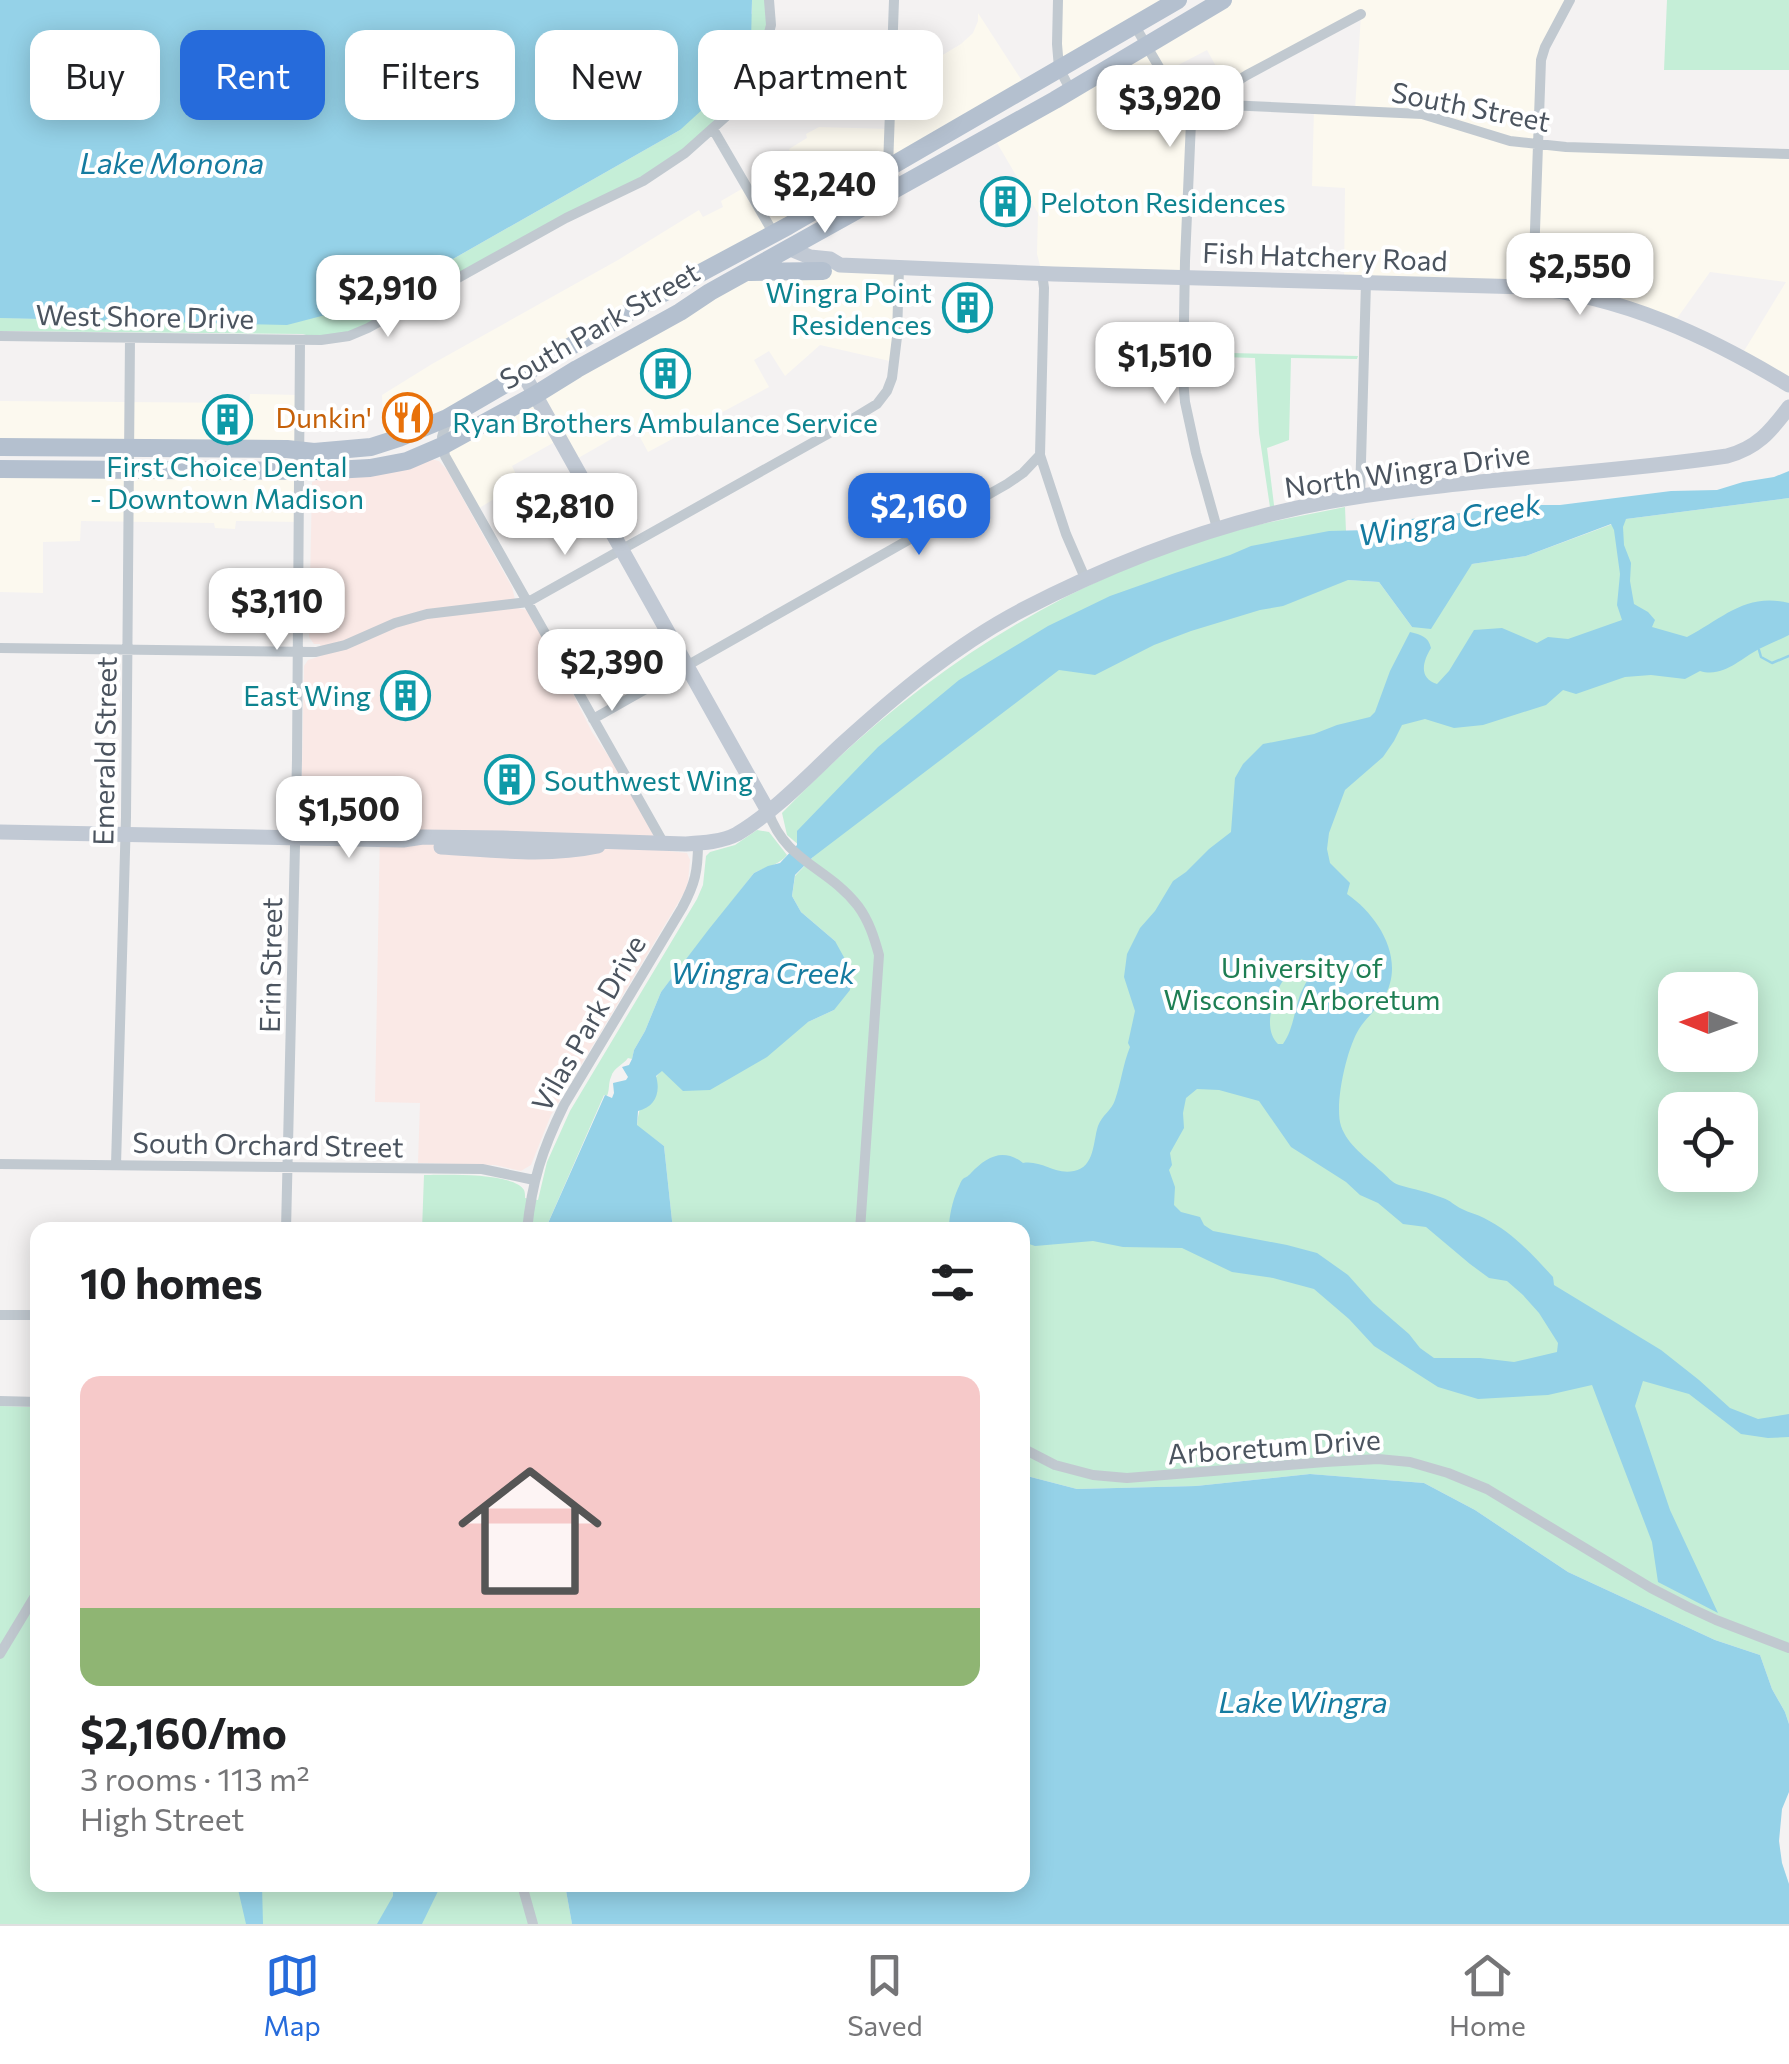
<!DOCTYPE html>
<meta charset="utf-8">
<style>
:root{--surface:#fff;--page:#f2f2f2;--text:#202124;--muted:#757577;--line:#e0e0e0;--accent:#266bdb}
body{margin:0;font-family:Commissioner,sans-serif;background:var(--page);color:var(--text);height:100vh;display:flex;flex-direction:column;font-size:38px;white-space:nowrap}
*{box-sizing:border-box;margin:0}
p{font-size:32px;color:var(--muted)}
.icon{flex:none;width:55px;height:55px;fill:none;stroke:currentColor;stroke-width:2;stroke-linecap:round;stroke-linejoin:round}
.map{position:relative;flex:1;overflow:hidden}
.side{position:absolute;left:30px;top:1222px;width:1000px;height:670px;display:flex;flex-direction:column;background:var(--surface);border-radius:20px;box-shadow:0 5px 25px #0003}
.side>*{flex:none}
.guide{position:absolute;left:30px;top:30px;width:1000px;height:90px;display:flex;gap:20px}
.needle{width:65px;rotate:271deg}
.controls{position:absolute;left:1658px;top:972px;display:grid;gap:20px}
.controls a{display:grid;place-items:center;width:100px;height:100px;border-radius:20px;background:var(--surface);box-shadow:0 5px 25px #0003;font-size:50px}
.price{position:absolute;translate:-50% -85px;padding:0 22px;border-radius:20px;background:#fff;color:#222;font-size:32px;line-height:65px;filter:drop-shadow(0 2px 5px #0008)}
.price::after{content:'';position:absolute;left:50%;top:60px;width:30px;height:22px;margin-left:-15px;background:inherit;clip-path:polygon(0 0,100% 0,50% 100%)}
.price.current{background:var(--accent);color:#fff}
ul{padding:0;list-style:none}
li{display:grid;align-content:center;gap:20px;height:530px;padding:0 50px}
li+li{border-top:2px solid var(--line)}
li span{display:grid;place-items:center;height:310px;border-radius:20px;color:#555}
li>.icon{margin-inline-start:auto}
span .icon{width:180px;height:180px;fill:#fffc;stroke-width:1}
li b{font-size:42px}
h2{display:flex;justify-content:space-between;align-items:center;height:120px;padding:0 50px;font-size:42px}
.chip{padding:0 35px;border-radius:20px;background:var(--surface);box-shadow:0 5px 25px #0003;font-size:35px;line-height:90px}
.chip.current{background:var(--accent);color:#fff}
.tabs{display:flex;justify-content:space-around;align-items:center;height:140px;border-top:2px solid var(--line);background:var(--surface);font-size:28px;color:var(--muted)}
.tabs a{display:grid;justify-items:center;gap:5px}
.tabs .current{color:var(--accent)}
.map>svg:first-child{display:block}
</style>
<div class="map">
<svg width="1789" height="1924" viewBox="0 0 1789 1924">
<rect width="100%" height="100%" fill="#f4f2f2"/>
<path fill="#fcf9ef" d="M1058 0H1178L1059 68Z
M1223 0H1570L1545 47 1537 143 1789 154V385L1741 356 1786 282 1710 272 1673 324 1562 291 1344 282 1345 188 1312 186 1314 109H1355L1361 15 1228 88 1207 50 1163 73 1186 113 1185 277 1042 273 1037 254 1038 213 993 136Z
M978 13 1026 87 818 208 384 443 382 395 432 364 618 260 699 210 703 217 723 207 721 201 793 159 789 149 807 138 806 134 819 127 889 129 890 78H904L961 44 973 33 978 21Z
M840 265 899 267 894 362 820 345 785 376 769 351 754 360 769 387 648 452 634 426 573 461 560 439 512 466 520 483 476 510 442 446 745 273 829 270Z
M250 394 299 395V451L0 447V401L249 403Z
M0 469 299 470 298 522 236 521 235 529 215 528 214 523 81 521 80 541 43 542V593L0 592Z"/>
<path fill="#fae9e6" d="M430 459 439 461 447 470 512 587 517 608 527 610 557 662 592 732 616 767 646 820 660 850 687 853 690 860 688 882 684 893 551 1115 531 1165 521 1171 495 1165 418 1163 420 1103 375 1102 380 831 310 829 304 827 301 822 304 666 308 660 321 656 320 644H314L309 637 312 482 320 479 351 478 386 473Z"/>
<path fill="#c5eed7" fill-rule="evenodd" d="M752 0H769L771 25 753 84 685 153 368 328 321 340 303 334 0 331V318L87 319 379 301 680 130 752 13Z
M1667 0H1789V70H1664Z
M1190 352 1358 356 1357 359 1291 358 1289 440 1267 448 1275 513 1271 514 1259 433 1255 358 1190 356Z
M1789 498V1724L1785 1712 1772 1689 1760 1655 1715 1640 1568 1572 1475 1510 1424 1483 1310 1474 1196 1486 1077 1489 1023 1475 1022 1230H673L664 1146 637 1126C638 1106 648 1086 661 1071L808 1022 834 1010 835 941 801 912 792 896 795 876 813 857 787 835 782 813C909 681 1050 585 1227 533 1265 522 1306 515 1345 507L1348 580 1379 582 1412 627 1472 564 1526 556 1626 519ZM1675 990H1740V1055H1675ZM1675 1110H1740V1175H1675Z
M757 830 769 832 787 855C778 866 767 866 754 873L661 992 645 1031 634 1050 632 1059 628 1058C623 1065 614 1067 611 1077 608 1084 610 1089 607 1096L604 1095 545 1230H422L424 1175C443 1175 514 1172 524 1190 525 1192 525 1195 525 1198L538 1200 547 1162 570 1111 697 899 703 885 706 856 710 852 735 845Z
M0 1406 37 1407 38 1885H565L572 1924H0Z"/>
<path fill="#95d2e8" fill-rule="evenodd" d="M0 0H752L751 42 742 63 726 88 680 130 379 301 287 325 0 318Z
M1789 471V498L1626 519 1623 527 1624 545 1631 563 1630 581 1634 604 1648 612 1655 620 1652 627 1687 637C1723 618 1746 592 1789 603V635C1779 640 1769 644 1759 649 1740 659 1723 678 1700 671L1685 679 1651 675 1625 677 1576 694 1563 690 1546 705 1483 725 1454 728 1425 719 1402 725 1394 741 1383 757 1345 790 1329 833 1327 849 1330 863 1350 883 1347 894C1379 916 1407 961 1383 999 1376 1010 1366 1018 1359 1029 1347 1048 1334 1104 1341 1126 1348 1146 1366 1157 1381 1171 1387 1176 1392 1183 1399 1185 1413 1189 1428 1192 1443 1198 1450 1200 1455 1206 1462 1209 1469 1213 1477 1214 1484 1218 1512 1232 1532 1254 1553 1277L1554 1285 1661 1350 1699 1380 1730 1408 1758 1419 1789 1414V1437L1768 1438 1741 1434 1689 1394 1643 1381 1635 1406 1670 1510 1718 1613 1658 1582 1652 1542 1592 1385 1548 1395 1478 1399 1438 1387 1374 1346 1349 1319 1314 1289 1273 1278 1232 1272 1182 1248 1123 1247 1093 1241 1035 1246 1023 1242 1022 1230H952L949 1225C950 1211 954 1196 960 1184 964 1175 965 1180 971 1173 986 1157 1003 1147 1023 1163 1042 1160 1054 1175 1074 1171 1095 1167 1093 1141 1098 1126 1102 1115 1112 1110 1115 1100 1121 1083 1123 1064 1130 1047L1128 1043 1135 1011 1124 977 1127 954 1140 928 1155 911 1173 881 1186 872 1209 849 1231 832 1235 778 1243 764 1263 744 1314 734 1337 725 1370 717 1375 712 1390 671 1410 632C1421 635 1428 636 1431 648 1423 661 1418 678 1437 684L1449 671 1474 630 1502 628 1537 643 1548 637 1568 639 1622 620 1617 605 1620 574 1614 530 1611 524 1526 556 1472 564 1431 629 1412 627 1379 582 1348 580 1283 606 1260 610 1191 631 1154 645 1095 675 1059 670 813 857 795 875 792 896 801 912 835 941 851 970 850 990 834 1010 808 1022 767 1057 710 1090 683 1091 662 1071 656 1076C661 1093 655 1107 638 1111L637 1125 664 1146 673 1230H545L605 1095 612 1098 614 1093 613 1083 626 1080 628 1077 622 1067 629 1065 632 1059 634 1050 645 1031 661 992 709 929 754 873 768 866 780 863 797 845V831L878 747 959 680 1048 626 1110 596 1175 573 1230 555 1251 546 1329 531 1368 530 1395 521 1525 505H1560L1671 491 1717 490 1743 482 1774 477ZM1301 959 1312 963C1311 977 1305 983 1300 995 1294 1012 1293 1030 1283 1044H1278C1262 1029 1273 995 1284 979L1288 980ZM1197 1089 1219 1090 1259 1101 1291 1147 1346 1182 1360 1195 1378 1203 1403 1224 1426 1227 1470 1264 1489 1278 1507 1281 1523 1295 1539 1313 1558 1343 1557 1352 1514 1362 1480 1358H1434L1420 1348 1409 1334 1373 1303 1348 1275 1317 1253 1287 1245 1213 1231 1204 1225 1200 1217 1181 1212 1174 1205 1175 1187 1169 1170 1172 1165 1170 1153 1184 1128 1183 1113 1186 1098Z
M1310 1474 1424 1483 1475 1510 1568 1572 1715 1640 1760 1655 1772 1689 1785 1712 1789 1724V1792L1782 1809 1779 1841 1782 1863 1789 1884V1924H572L565 1885H1022L1023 1475 1077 1489 1196 1486Z
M237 1885H262L263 1924H246Z
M388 1885H441L422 1924H377L393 1896V1892Z"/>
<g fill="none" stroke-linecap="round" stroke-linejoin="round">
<path stroke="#95d2e8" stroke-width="2.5" d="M1759 650 1761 657 1772 663 1789 656"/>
<path stroke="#c1c9d0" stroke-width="10" d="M894 0 888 167 899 186
M1058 0 1057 44 1059 68 1071 91
M1135 26 1191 122 1185 261 1183 379 1185 402 1196 453 1217 528
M1204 104 1422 114 1510 141 1566 147 1789 154
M1186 113 1247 75 1361 14
M713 129 774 234
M1533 287 1541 60 1545 47 1570 0
M0 336 321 340 349 336 368 328 566 218 643 181 685 153 732 111 759 71 771 25 769 0
M447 419 442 437 445 456 664 844
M1040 455 1066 534 1085 578
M1360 497 1366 282
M0 648 316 652 345 645 395 623 427 614 528 602 826 435 877 404 887 391 892 378 897 337 899 267
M593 719 1007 484 1023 473 1040 455 1044 288 1042 273
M768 811C785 862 828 867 858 906 869 921 874 937 879 955L860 1230
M0 1164 482 1169 534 1180
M116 1165 126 817 130 338
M286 1230 297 760 300 341
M527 1230C532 1181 542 1150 564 1105L682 908C695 884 698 871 698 843
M0 1315H38
M0 1401 38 1402
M1022 1448 1055 1465 1093 1475 1127 1478 1325 1462 1378 1459 1410 1462 1448 1473 1487 1489 1651 1588 1688 1607 1716 1620 1789 1648
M0 1654 38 1591
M522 1885 533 1924"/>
<path stroke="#c1c9d4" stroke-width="15" d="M788 248 810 257 830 259 840 265 1054 274 1527 287C1622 296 1708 336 1789 385
M524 375 768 811
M0 832 403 840 423 837 503 838 685 844C702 843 722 842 737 834 774 812 809 775 841 745 896 695 955 645 1022 610 1124 557 1230 518 1343 499 1470 478 1600 475 1727 456 1757 448 1770 432 1789 407
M441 847C493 850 547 857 598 846"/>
<path stroke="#b4c0cf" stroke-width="18" d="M750 272 823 271
M0 447 287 449 314 452 371 447 399 438 447 418 652 299 788 226 1178 0
M0 469 315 471 370 468 407 461 442 446 535 395 577 369 680 312 710 292 1055 100 1223 0"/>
</g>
<defs>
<symbol id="building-ring" viewBox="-11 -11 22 22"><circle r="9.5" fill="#fff" stroke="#0f9aa8" stroke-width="1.5"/><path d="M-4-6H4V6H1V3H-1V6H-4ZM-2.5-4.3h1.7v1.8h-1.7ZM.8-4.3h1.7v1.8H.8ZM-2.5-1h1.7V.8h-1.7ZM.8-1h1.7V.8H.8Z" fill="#0f9aa8"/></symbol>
<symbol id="restaurant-ring" viewBox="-11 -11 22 22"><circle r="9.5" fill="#fff" stroke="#e8710a" stroke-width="1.5"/><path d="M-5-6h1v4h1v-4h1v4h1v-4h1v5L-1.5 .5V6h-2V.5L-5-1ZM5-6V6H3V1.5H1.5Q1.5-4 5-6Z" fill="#e8710a"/></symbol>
</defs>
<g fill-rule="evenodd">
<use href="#building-ring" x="978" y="174" width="55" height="55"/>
<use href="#building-ring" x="940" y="280" width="55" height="55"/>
<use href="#building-ring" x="638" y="346" width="55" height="55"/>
<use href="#restaurant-ring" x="380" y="390" width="55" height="55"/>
<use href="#building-ring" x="200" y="392" width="55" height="55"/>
<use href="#building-ring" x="378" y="668" width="55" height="55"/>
<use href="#building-ring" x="482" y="752" width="55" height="55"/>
</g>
<g text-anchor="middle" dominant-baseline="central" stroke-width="8" stroke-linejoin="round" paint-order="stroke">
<g font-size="28" fill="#4b545f" stroke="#fff">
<text transform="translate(1471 106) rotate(11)">South Street</text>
<text transform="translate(1325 256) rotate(2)">Fish Hatchery Road</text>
<text transform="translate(145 316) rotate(1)">West Shore Drive</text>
<text transform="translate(599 325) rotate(-30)">South Park Street</text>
<text transform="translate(1407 470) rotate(-8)">North Wingra Drive</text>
<text transform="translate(104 751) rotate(-89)">Emerald Street</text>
<text transform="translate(270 965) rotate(-89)">Erin Street</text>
<text transform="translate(588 1023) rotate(-60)">Vilas Park Drive</text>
<text transform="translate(268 1144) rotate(1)">South Orchard Street</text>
<text transform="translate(1274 1446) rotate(-4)">Arboretum Drive</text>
</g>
<g font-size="28" fill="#0d838f" stroke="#fff" text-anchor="start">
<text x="1040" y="202">Peloton Residences</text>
<text x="932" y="292" text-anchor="end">Wingra Point<tspan x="932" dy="32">Residences</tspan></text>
<text x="665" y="422" text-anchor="middle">Ryan Brothers Ambulance Service</text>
<text x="227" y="466" text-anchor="middle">First Choice Dental<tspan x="227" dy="32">- Downtown Madison</tspan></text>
<text x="371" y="695" text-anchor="end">East Wing</text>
<text x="544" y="780">Southwest Wing</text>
</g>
<g font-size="28" fill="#c56008" stroke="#fff" text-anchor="end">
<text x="372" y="417">Dunkin'</text>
</g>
<g font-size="28" fill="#1e7e53" stroke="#fff">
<text x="1302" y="967">University of<tspan x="1302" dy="32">Wisconsin Arboretum</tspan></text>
</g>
<g font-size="30" font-style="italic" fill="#157ba0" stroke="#fff">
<text x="172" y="161">Lake Monona</text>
<text transform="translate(1449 518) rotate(-10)">Wingra Creek</text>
<text x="763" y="971">Wingra Creek</text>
<text x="1303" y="1700">Lake Wingra</text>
</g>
</g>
</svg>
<div class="controls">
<a><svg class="needle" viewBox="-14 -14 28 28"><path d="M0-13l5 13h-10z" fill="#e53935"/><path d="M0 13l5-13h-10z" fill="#757577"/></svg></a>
<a><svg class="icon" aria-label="locate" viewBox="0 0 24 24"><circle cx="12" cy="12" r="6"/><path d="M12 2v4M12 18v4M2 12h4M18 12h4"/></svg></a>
</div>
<b class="price" style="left:1170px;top:150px">$3,920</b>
<b class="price" style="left:825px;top:236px">$2,240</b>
<b class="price" style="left:1580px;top:318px">$2,550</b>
<b class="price" style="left:388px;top:340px">$2,910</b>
<b class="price" style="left:1165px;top:407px">$1,510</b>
<b class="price" style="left:565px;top:558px">$2,810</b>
<b class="price current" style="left:919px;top:558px">$2,160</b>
<b class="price" style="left:277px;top:653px">$3,110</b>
<b class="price" style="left:612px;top:714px">$2,390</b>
<b class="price" style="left:349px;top:861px">$1,500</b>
<div class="guide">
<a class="chip">Buy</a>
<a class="chip current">Rent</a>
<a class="chip">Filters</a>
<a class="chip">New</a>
<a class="chip">Apartment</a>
</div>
<section class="side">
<h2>10 homes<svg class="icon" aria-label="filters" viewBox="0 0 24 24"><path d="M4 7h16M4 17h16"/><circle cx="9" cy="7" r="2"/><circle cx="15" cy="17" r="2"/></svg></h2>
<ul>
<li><span style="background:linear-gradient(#f6c9c9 75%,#8fb573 0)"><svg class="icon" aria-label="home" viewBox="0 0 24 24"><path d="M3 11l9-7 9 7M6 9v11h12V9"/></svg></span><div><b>$2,160/mo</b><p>3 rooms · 113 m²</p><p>High Street</p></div></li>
</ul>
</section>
</div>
<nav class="tabs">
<a class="current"><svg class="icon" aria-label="map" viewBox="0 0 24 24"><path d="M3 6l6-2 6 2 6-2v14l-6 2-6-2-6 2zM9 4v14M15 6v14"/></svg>Map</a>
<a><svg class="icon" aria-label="saved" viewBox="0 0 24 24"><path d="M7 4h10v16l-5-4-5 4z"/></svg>Saved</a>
<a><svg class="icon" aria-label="home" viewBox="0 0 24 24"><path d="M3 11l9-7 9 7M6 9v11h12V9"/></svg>Home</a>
</nav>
